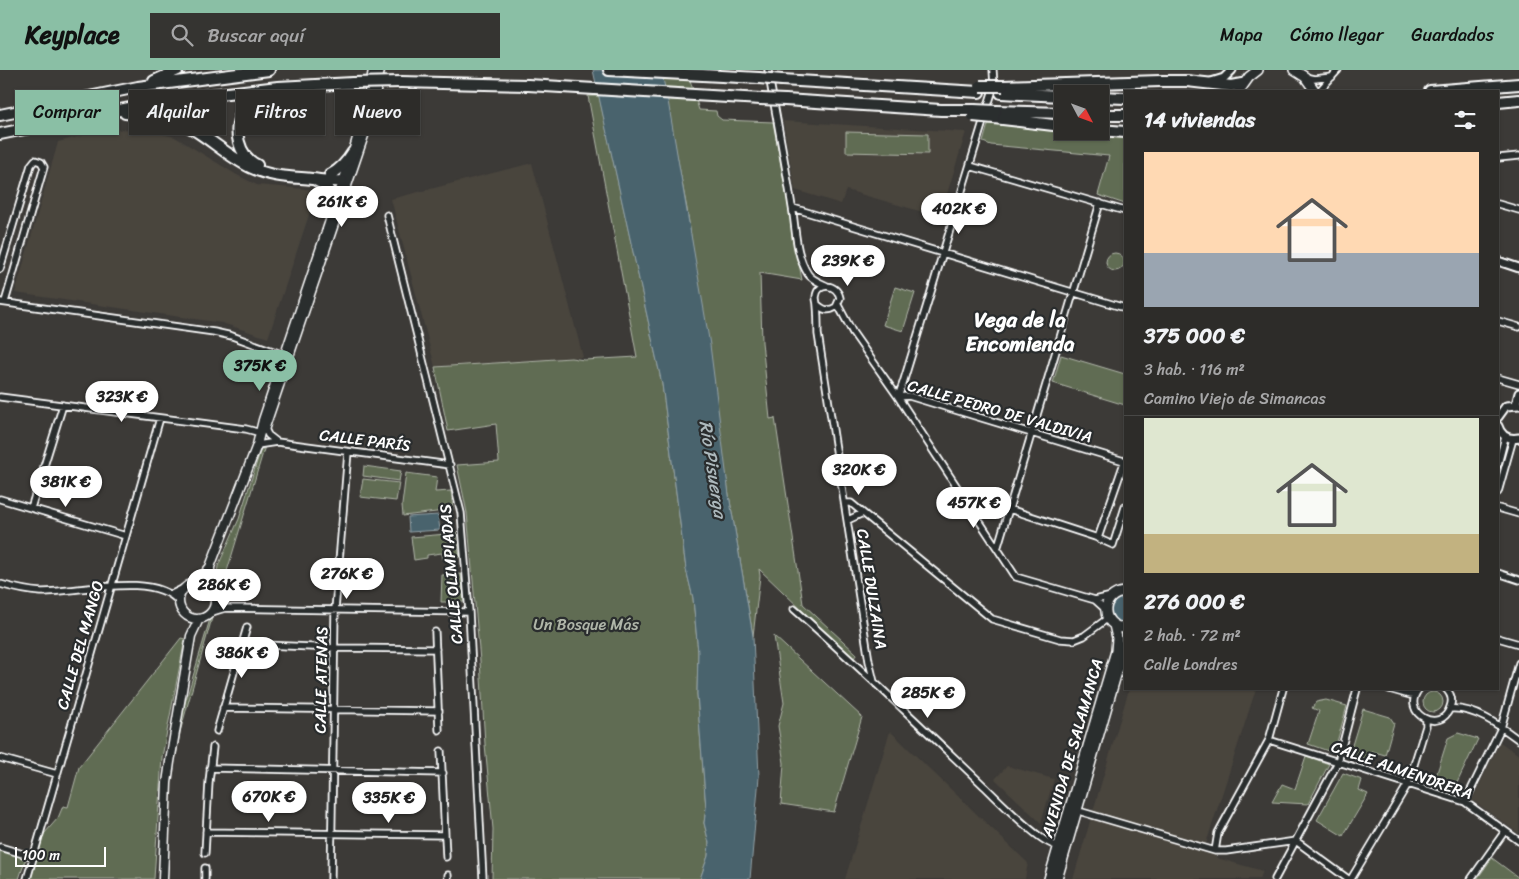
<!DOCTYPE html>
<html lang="es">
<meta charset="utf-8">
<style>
:root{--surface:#2d2c29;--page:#353431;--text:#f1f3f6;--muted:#a7a7a8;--line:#484846;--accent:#8abfa5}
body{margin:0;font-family:Sriracha,sans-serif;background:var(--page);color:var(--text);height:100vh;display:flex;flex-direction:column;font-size:19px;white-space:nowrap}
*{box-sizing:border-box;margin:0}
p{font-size:16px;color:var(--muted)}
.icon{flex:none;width:28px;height:28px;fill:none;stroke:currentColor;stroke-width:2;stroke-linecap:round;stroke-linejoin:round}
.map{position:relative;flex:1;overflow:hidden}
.sheet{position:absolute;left:1124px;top:20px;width:375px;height:600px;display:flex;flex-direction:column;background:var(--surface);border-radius:0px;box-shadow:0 1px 4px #0004,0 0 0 1px var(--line)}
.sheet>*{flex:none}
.banner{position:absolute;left:15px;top:20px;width:475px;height:45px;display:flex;gap:10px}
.needle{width:32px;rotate:131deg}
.tools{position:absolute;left:1054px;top:15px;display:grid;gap:10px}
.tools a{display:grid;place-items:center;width:55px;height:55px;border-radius:0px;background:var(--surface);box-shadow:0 1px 4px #0004,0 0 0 1px var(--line);font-size:25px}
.scale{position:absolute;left:15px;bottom:12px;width:91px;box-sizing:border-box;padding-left:5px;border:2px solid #fff;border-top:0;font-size:14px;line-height:18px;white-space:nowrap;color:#fff;-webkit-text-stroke:4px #2a2d2e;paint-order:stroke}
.price{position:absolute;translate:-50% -42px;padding:0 11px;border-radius:18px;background:#fff;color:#222;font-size:16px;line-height:32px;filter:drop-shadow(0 1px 2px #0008)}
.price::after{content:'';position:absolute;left:50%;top:30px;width:15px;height:11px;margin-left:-8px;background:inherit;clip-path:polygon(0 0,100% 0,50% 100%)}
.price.selected{background:var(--accent);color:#111}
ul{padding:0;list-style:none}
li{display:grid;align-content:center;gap:10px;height:265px;padding:0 20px}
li+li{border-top:1px solid var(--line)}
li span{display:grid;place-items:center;height:155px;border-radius:0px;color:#555}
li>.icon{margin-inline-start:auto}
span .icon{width:90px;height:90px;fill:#fffc;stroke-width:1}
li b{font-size:21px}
h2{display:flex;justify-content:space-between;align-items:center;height:60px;padding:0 20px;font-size:21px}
.pill{padding:0 18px;border-radius:0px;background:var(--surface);box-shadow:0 1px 4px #0004,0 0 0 1px var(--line);font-size:18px;line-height:45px}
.pill.selected{background:var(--accent);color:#111}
header{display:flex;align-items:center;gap:30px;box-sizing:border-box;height:70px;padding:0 25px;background:var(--accent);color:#111}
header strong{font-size:24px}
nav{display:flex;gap:28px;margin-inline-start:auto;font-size:18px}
.search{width:350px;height:45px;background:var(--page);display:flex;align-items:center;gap:12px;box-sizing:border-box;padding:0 18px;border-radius:0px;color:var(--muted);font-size:19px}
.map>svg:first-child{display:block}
</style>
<header>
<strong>Keyplace</strong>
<div class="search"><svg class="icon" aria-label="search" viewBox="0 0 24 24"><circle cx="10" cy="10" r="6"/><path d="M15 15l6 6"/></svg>Buscar aquí</div>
<nav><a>Mapa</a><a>Cómo llegar</a><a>Guardados</a></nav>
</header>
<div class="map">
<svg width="1519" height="809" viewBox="0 0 1519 809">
<rect width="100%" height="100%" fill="#3c3a37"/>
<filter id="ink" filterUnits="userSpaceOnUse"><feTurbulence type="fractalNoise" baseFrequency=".02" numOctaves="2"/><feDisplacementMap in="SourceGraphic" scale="10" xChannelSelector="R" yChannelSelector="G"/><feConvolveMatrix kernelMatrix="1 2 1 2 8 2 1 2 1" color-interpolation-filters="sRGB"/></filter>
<g filter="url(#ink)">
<path fill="#48443d" d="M783 51 966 62 940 147 846 120 841 134 795 120Z
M127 59 150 61 175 67 237 105 257 115 305 119 317 121 268 268 222 253 15 223 58 72 95 62Z
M532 93 583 287 435 297 391 129Z
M1129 619H1256L1206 774 1217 788 1263 801 1260 809H1073Z
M890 661 1028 793 1025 809H845Z
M1500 672 1519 685V764L1472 730Z
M1007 696 1054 709 1041 753 995 709Z"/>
<path fill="#616c53" stroke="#b0b6a9" d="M661 0H687L699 40 716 41 717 46 722 50 773 52 802 210 760 203 762 272 770 349 775 348 803 534 857 584 853 589 759 499 760 506 753 566 729 425 687 139Z
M588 26H599L662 314 686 499 693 528 698 582 697 624 706 738 704 753 709 773 708 786 700 809H492L493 759 485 674 480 591 467 443 457 395 499 392 496 354 448 361 435 297 571 288 584 290 637 287Z
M989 51 1062 58V61H1100L1125 63V134L1098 125 1109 86 991 75 983 72Z
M846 62 928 64V84L846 82Z
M1106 192a9 9 0 1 1 18 0a9 9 0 1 1-18 0Z
M895 217 915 223 903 261 883 255Z
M1061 285 1125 304V335L1053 313Z
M265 376 221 521 218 520 216 511 218 496 239 449 260 382Z
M364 396 401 401 399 411 363 406Z
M406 403 437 407 435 422 451 421 453 440 403 446 402 435Z
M363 409 399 413 396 431 360 427Z
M447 462H456L460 487 443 489 442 483 427 485V488L414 490 411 467 447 464Z
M461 504 464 532H441L442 505Z
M212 548 180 662 176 687 173 684 183 640 210 549Z
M774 566 862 647 834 742 781 734 784 693 778 656 784 633Z
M181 568 185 569 162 687 154 809H30L44 764 58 748 63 736 68 737 79 697Z
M1423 632a10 10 0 1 1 20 0a10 10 0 1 1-20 0Z
M1326 630 1347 636 1334 683 1308 674 1319 641 1312 638 1316 632Z
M1363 639 1390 647 1394 653 1385 685 1371 681 1367 689 1349 685Z
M1458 663 1478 669 1457 713 1436 706 1448 668Z
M1306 686 1329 694 1308 734 1272 732 1282 714 1295 719Z
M1343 703 1362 710 1359 720 1368 724 1343 766 1317 750Z
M0 780 26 788 19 809H0Z
M1492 788 1519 808V809H1477Z"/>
<path fill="#49636d" stroke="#92a1a7" d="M593 0H661L668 31 710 275 729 425 753 566 759 707 750 809H700L708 786 709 773 704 753 706 738 697 624 698 582 693 528 686 499 662 314Z
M438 445 440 460 409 462 408 447Z
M1121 528H1125V552C1108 552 1106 534 1121 528Z"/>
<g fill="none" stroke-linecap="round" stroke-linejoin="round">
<defs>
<path id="minor" d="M768 0C776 46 785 91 792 137 796 159 795 184 808 204 812 210 821 213 827 216
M1305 7 1314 9 1332 7
M1319 21 1338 0
M1498 88 1519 86
M970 96 1125 141
M1498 134 1519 140
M793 138 1125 238
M387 145 461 443 469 542 483 809
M0 199 31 95 35 90 41 92 44 97 5 232
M0 232 214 262 232 266 284 285
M817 234C823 240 828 242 836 237L840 228C837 213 817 212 816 227 816 231 817 232 817 235 818 245 818 255 818 264L869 591 874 612
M838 235 853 263 898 327 1016 507 1095 530 1106 540
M1498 251 1519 257
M1498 308 1519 314
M0 327 246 359 261 363
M898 327 903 313 994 16 993 0
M898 327 909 326 1124 391
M265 359 268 365 277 372
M257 375 277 372 450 395
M1498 394 1505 367
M1498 422 1513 369
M0 429 126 466
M845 433H851L863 443
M31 438 63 335
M1498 438 1519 444
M1009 439 1095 467 1113 475 1125 437
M848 450 863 443 992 549 1060 569 1074 570 1084 566 1108 548
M1098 468 1125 390
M998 476 1100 133
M1498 503 1519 510
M0 514C14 518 27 521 41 522 77 523 153 501 179 532
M172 524 184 518
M1095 530 1112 526
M215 532 225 538
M794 539C859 596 921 656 984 716 998 729 1037 770 1054 775
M212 542 225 538 469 542
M435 562 439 660
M1498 568 1519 574
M241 574 335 578 436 579
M1389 619 1410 625 1415 624
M1419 619C1399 644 1442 665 1450 637 1453 630 1451 624 1446 619
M223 638 439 641
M1450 639C1475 637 1500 656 1519 670
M217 661 247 557
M1269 670 1465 732 1519 771
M441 681 446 787
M0 688 57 704
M210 698 443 703
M1465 732 1501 658 1519 593
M1082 742 1215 781H1226L1296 771 1348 809
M206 762 445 765
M0 777 33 787
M1215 781 1218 763 1269 670 1283 619
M205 783 209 712 213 677
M448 805V809
M27 809 160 348
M205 809V798
M331 809 335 540 348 382
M1275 809 1338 692 1357 619
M1351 809 1408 714 1426 656V649
M1471 809 1505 761"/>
<path id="tertiary" d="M1211 12 1224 8 1232 0
M1498 191 1519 198
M1516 334 1519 323
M1498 347 1506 336 1519 335
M1498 356C1501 366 1509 370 1519 368"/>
<path id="secondary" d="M264 360 372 42 380 0
M197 513 210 497 257 375 263 350 353 82 367 33 373 0
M179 531a18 18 0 1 1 36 0a18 18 0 1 1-36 0Z
M210 519V497
M163 809 167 713 170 692 191 566 199 549"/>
<path id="trunk" d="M1294 0 1305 7 1315 21
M1239 21 1249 7 1258 0
M1125 522C1099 524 1100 557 1125 558
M1049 809 1116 581 1117 568 1114 555
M1057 809 1125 574"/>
<path id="motorway" d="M609 0 759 8
M782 10 979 22
M154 11 178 0
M401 12 528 15 761 29
M1003 16 1160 11H1187L1231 16 1242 14
M1430 21 1519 14
M1001 23 1062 26
M1100 27 1125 28
M785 30 941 40H974
M1498 32 1519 30
M996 41 1062 43
M125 43C139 44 154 43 167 47 200 57 222 84 252 98 271 107 291 107 312 109 322 110 332 112 342 111
M0 45 138 17 269 0
M1100 45H1125
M994 48 1062 56
M1100 60 1125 62
M0 64 169 30 278 17 353 13
M257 95C238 86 232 59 243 41 249 31 261 26 271 21
M330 105C341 99 347 92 353 82
M317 111C332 118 331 126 332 141"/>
</defs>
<use href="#minor" stroke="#fff" stroke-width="9"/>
<use href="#tertiary" stroke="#fff" stroke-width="11"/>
<use href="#secondary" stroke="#fff" stroke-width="11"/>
<use href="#trunk" stroke="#fff" stroke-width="12"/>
<use href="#motorway" stroke="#fff" stroke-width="14"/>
<use href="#minor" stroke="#2a2d2e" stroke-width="5.5"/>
<use href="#tertiary" stroke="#2a2d2e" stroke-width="7"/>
<use href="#secondary" stroke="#2a2d2e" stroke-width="8"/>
<use href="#trunk" stroke="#2a2d2e" stroke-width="9"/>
<use href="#motorway" stroke="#2a2d2e" stroke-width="10"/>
<defs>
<path id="motorway-bridge" d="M759 8 782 10
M353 13 401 12
M980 16H1003
M761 29 785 30
M974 40 996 41
M973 46 994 48"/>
</defs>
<use href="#motorway-bridge" stroke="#fff" stroke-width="14" stroke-linecap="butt"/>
<use href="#motorway-bridge" stroke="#2a2d2e" stroke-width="10"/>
</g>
</g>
<g text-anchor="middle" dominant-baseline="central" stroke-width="4.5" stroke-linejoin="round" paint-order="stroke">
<g font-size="16" fill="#fff" stroke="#2a2d2e">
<text transform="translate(1000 341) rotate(16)">CALLE PEDRO DE VALDIVIA</text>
<text transform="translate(365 370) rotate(7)">CALLE PARÍS</text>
<text transform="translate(451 504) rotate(-95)">CALLE OLIMPIADAS</text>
<text transform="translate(872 519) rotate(81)">CALLE DULZAINA</text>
<text transform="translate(80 575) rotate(-74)">CALLE DEL MANGO</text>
<text transform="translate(321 610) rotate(-89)">CALLE ATENAS</text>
<text transform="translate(1072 678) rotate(-74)">AVENIDA DE SALAMANCA</text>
<text transform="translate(1402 700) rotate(19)">CALLE ALMENDRERA</text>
</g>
<g font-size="16" fill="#b0b6a9" stroke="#2a2d2e">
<text x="586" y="554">Un Bosque Más</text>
</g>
<g font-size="18" font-style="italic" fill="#adb9bd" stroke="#2a2d2e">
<text transform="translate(713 399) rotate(81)">Río Pisuerga</text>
</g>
<g font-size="21" font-weight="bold" fill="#fff" stroke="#2a2d2e">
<text x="1020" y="250">Vega de la<tspan x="1020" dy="24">Encomienda</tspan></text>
</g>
</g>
</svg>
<div class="tools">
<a><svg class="needle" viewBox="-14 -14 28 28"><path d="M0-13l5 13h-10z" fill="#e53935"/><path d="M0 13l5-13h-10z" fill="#a7a7a8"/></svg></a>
</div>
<div class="scale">100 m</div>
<b class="price" style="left:342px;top:158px">261K €</b>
<b class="price" style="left:959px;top:165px">402K €</b>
<b class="price" style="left:848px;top:217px">239K €</b>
<b class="price selected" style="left:260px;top:322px">375K €</b>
<b class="price" style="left:122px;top:353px">323K €</b>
<b class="price" style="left:859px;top:426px">320K €</b>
<b class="price" style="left:66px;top:438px">381K €</b>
<b class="price" style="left:974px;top:459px">457K €</b>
<b class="price" style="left:347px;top:530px">276K €</b>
<b class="price" style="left:224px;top:541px">286K €</b>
<b class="price" style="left:242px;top:609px">386K €</b>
<b class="price" style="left:928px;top:649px">285K €</b>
<b class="price" style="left:269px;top:753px">670K €</b>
<b class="price" style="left:389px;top:754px">335K €</b>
<div class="banner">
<a class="pill selected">Comprar</a>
<a class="pill">Alquilar</a>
<a class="pill">Filtros</a>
<a class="pill">Nuevo</a>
</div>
<section class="sheet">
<h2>14 viviendas<svg class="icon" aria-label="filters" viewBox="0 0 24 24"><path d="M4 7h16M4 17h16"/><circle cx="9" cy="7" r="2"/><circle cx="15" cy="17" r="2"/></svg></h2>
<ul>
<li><span style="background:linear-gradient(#ffd9b3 65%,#9aa5b1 0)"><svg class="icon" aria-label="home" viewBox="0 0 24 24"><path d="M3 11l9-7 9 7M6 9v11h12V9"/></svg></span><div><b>375 000 €</b><p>3 hab. · 116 m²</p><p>Camino Viejo de Simancas</p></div></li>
<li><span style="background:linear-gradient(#dfe7d0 75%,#c2b280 0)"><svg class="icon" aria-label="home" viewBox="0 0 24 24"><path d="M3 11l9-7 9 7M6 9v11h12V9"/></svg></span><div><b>276 000 €</b><p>2 hab. · 72 m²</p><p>Calle Londres</p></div></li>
</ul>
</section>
</div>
